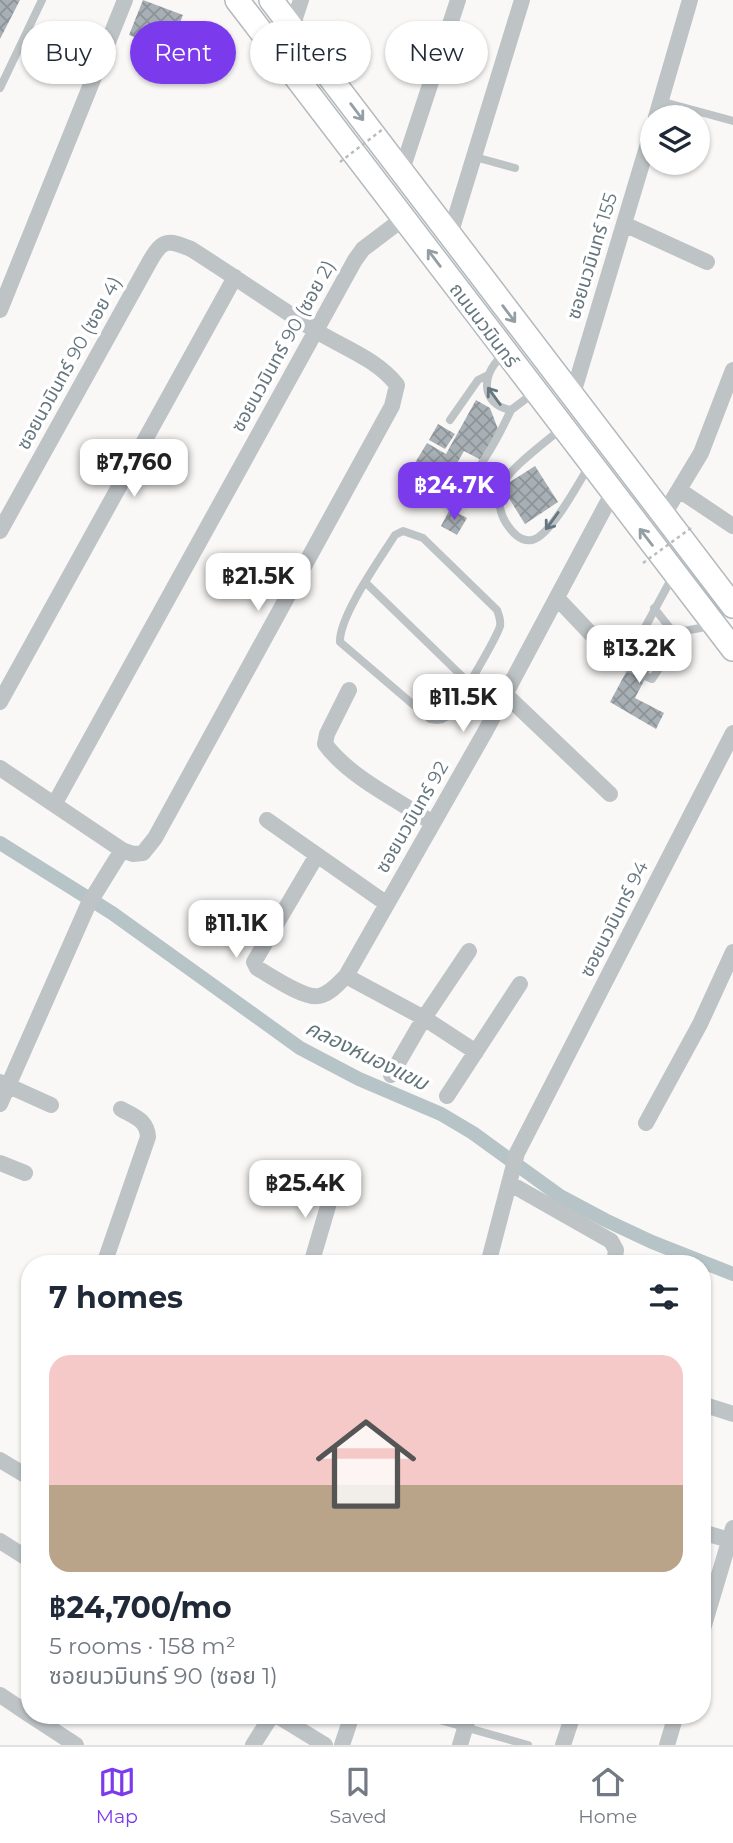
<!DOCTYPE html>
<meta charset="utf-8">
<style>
:root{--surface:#fff;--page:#f2f2f3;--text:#1f2937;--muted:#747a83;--line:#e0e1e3;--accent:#7c3aed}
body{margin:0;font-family:Montserrat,"Noto Sans Thai",sans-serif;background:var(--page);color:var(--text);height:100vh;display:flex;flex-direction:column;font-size:26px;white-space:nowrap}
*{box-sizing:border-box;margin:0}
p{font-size:23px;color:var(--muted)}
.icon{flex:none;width:38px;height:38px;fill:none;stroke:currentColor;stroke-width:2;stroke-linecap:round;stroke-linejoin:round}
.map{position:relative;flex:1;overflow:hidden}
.details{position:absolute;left:21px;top:1255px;width:690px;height:469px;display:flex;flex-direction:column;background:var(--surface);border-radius:28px;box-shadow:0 2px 5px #0004}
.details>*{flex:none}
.hud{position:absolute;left:21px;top:21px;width:691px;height:63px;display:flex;gap:14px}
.fabs{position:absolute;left:640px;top:105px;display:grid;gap:14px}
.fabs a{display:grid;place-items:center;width:70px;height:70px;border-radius:50%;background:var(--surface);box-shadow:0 2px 5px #0004;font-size:35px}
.price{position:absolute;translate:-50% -60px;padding:0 16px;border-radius:14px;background:#fff;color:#222;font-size:23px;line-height:46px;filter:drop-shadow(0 2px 4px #0008)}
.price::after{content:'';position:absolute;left:50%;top:42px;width:21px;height:16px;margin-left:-10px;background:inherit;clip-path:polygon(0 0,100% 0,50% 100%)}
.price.current{background:var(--accent);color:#fff}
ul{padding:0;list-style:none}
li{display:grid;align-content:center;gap:14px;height:371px;padding:0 28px}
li+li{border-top:2px solid var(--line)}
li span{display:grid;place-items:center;height:217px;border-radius:21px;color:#555}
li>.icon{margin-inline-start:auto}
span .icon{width:126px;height:126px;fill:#fffc;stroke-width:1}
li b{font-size:30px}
h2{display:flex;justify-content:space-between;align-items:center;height:84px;padding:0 28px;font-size:30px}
.pill{padding:0 24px;border-radius:32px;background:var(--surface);box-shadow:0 2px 5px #0004;font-size:24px;line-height:63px}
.pill.current{background:var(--accent);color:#fff}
.menu{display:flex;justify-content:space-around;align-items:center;height:98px;border-top:2px solid var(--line);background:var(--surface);font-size:19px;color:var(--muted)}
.menu a{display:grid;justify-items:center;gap:4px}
.menu .current{color:var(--accent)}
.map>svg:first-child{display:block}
</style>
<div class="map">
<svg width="733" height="1745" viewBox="0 0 733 1745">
<defs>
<pattern id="building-cross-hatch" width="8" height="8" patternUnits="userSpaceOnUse" patternTransform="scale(1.75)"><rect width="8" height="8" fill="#a9b0b5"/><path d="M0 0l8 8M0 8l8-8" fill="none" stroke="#8d9498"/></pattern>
</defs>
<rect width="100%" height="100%" fill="#f9f8f7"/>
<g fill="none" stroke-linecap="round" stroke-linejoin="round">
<path stroke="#b7c4c7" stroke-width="14" d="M0 843 112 913 300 1048 359 1079 441 1114 473 1133 560 1196 605 1220 652 1242 733 1274"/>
</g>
<path fill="url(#building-cross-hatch)" d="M0 0H20L0 39Z
M143 0 183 15 169 50 129 35Z
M476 400 490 408 498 429 481 460 464 451 441 491 432 486 428 493 404 481 427 443 446 454Z
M438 424 455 434 445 449 429 440Z
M535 466 558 502 525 524 502 487Z
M450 509 467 518 457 535 441 526Z
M645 637 662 646 635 698 664 713 656 729 610 702Z"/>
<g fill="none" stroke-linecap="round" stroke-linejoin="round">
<defs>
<path id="secondary" d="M237 0 733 649
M271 0 733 606"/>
</defs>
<use href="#secondary" stroke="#b3b9bd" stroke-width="26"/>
<path stroke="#bec3c6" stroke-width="8" d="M0 88 42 0
M660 101 733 121
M475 157 515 168
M505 354C482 370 478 404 511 410L535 392
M450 420 478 380 488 375
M562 428C546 442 508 469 501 487 497 498 500 514 506 523 512 532 520 542 532 540 550 537 580 481 590 464
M449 500C478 475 495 444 511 410
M403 531 423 538 497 610C499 615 501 620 500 626 497 637 454 712 446 717 441 721 436 720 430 719L340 642C339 616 380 559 395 535Z
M674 574 624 666 652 679 684 631 711 626
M366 583 469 683 500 703
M654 608 678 638
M422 1715 528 1745"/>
<path stroke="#bec3c6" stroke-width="16" d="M292 27 301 0
M656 117 690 0
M402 170 458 0
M624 224 707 262
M450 235 522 0
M0 310 125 0
M572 397 653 127
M679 490 733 526
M663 516 701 453 733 370
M0 531 150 261C163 238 169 240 191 249 232 275 272 303 313 329 341 347 376 358 397 385L392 406 155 838 143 853 133 854 122 850 0 768
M557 598 592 635
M349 690 327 734 325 744C349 777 399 801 433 823
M505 694 610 794
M0 702 235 277
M55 803 355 260 363 249 404 218
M267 820 387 904
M317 855 254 962 257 968C271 976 304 999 319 996 330 994 339 983 346 976L485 732 612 494
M346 976 424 1018 476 1052
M391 1075 424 1018 469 951
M0 1082 51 1105
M447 1096 520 984
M0 1104 88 905 122 850
M646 1123 700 1024 733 952
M0 1163 25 1173
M509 1183 611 1241 616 1250 614 1264
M104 1264 148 1137C147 1120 135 1117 121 1109
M311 1264 334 1186
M488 1264 517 1153 733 733
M702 1404 733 1414
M0 1460 30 1478
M702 1532 729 1540
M0 1541 30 1560
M702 1632 733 1528
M0 1695 30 1715
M30 1715 76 1745
M276 1715 325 1745
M253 1745 272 1715
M342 1745 352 1715
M460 1745 469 1715
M563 1745 573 1715
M667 1745 676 1715"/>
<use href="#secondary" stroke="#fff" stroke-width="23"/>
<path stroke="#b9bdbf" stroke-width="2.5" stroke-dasharray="3.5 3.5" stroke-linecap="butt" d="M340 162 383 129
M643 563 691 528"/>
</g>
<defs><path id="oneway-shaft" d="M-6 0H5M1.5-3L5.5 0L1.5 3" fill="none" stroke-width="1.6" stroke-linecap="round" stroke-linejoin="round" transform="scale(1.75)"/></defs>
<g stroke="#949fa5">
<use href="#oneway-shaft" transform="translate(357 112) rotate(53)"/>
<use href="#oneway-shaft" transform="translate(434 258) rotate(-127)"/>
<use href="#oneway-shaft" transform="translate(509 314) rotate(53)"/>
<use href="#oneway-shaft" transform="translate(646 537) rotate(-128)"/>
</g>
<g stroke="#66767f">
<use href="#oneway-shaft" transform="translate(494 396) rotate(-126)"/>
<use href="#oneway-shaft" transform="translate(552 521) rotate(126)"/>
</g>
<g text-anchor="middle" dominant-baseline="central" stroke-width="7" stroke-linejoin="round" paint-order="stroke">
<g font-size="19" fill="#66767f" stroke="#fff">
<text transform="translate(592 256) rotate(-73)">ซอยนวมินทร์ 155</text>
<text transform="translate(484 325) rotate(53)">ถนนนวมินทร์</text>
<text transform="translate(283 346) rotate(-61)">ซอยนวมินทร์ 90 (ซอย 2)</text>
<text transform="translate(69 363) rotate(-61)">ซอยนวมินทร์ 90 (ซอย 4)</text>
<text transform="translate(412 817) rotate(-60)">ซอยนวมินทร์ 92</text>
<text transform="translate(614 919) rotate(-63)">ซอยนวมินทร์ 94</text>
</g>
<g font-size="21" font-style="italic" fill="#617579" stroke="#fff">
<text transform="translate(367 1055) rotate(26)">คลองหนองแขม</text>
</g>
</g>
</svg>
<div class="fabs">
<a><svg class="icon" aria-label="layers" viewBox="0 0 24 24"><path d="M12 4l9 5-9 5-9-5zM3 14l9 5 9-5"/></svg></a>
</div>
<b class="price" style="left:134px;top:499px">฿7,760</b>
<b class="price current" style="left:454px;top:522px">฿24.7K</b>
<b class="price" style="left:258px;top:613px">฿21.5K</b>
<b class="price" style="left:639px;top:685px">฿13.2K</b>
<b class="price" style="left:463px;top:734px">฿11.5K</b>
<b class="price" style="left:236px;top:960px">฿11.1K</b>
<b class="price" style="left:305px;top:1220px">฿25.4K</b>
<div class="hud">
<a class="pill">Buy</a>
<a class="pill current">Rent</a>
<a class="pill">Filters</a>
<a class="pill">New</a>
</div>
<section class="details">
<h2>7 homes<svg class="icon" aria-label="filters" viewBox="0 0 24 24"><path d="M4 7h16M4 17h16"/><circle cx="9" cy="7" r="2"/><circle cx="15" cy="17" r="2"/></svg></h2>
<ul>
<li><span style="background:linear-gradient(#f6c9c9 60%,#b9a48a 0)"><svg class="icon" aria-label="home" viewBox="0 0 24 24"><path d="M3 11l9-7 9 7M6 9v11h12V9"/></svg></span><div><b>฿24,700/mo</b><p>5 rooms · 158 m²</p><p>ซอยนวมินทร์ 90 (ซอย 1)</p></div></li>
</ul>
</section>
</div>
<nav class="menu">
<a class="current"><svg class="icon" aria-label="map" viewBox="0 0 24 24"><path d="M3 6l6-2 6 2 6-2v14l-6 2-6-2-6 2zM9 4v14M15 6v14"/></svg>Map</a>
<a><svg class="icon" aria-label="saved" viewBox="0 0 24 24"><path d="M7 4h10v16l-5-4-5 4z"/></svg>Saved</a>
<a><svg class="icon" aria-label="home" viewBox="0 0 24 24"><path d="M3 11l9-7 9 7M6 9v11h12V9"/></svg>Home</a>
</nav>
